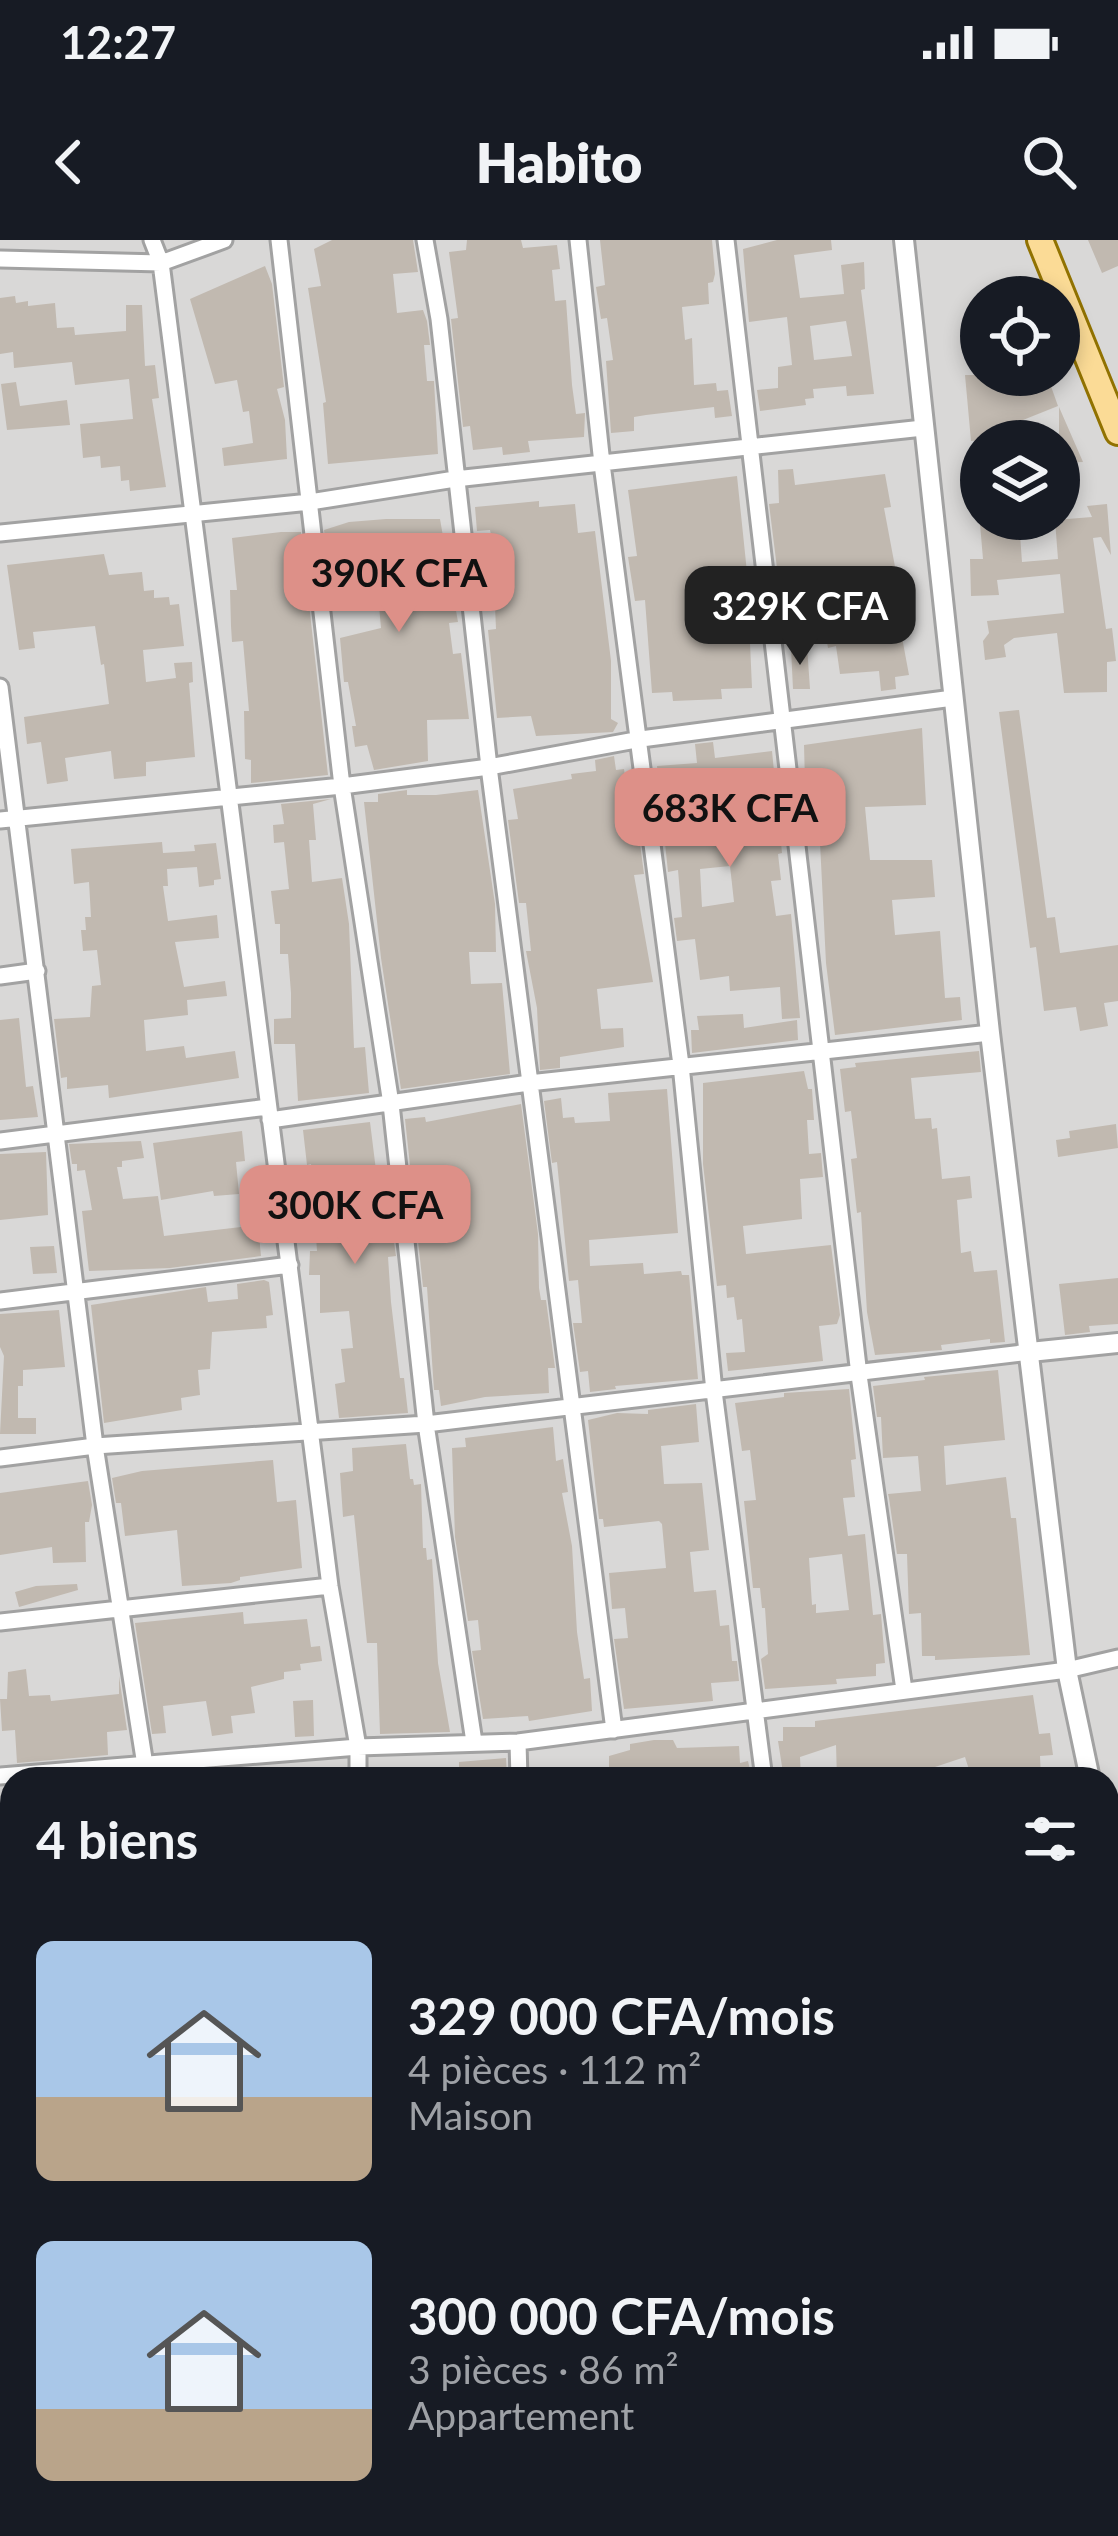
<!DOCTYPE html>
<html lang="fr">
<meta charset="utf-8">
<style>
:root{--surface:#171b24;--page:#242831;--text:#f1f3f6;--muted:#9ea1a6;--accent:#dd9088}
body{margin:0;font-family:Lato,sans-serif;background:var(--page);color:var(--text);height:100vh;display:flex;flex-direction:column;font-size:45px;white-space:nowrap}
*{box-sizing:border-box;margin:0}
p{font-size:39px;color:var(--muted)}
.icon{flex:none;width:66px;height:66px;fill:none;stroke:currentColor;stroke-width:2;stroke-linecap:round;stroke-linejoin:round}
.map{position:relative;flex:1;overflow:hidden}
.sheet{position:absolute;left:0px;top:1527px;width:1119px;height:771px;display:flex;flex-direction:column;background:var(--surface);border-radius:36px 36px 0 0;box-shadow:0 6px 18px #0003}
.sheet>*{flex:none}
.fabs{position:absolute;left:960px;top:36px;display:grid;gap:24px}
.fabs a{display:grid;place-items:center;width:120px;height:120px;border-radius:50%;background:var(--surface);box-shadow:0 6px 18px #0003;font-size:60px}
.price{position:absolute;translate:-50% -102px;padding:0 27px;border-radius:24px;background:var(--accent);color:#111;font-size:39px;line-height:78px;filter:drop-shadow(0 3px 6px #0008)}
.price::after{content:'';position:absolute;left:50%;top:72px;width:36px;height:27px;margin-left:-18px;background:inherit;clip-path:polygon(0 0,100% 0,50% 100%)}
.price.on{background:#222;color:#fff}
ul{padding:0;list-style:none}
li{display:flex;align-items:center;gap:36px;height:300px;padding:0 36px}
li span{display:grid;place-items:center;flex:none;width:336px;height:240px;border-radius:18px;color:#555}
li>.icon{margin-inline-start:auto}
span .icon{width:144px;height:144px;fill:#fffc;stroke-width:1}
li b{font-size:51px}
h2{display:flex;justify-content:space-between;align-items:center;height:144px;padding:0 36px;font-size:51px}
.status{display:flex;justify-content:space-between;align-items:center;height:84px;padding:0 60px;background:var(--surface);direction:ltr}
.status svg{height:33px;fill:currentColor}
header{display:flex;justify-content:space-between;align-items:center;height:156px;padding:0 36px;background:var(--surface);font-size:54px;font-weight:800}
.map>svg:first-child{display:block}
</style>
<div class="status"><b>12:27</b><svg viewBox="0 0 49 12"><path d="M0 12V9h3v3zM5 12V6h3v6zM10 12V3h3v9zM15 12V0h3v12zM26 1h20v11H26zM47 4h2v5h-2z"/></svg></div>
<header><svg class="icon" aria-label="back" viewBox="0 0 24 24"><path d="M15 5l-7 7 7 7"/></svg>Habito<svg class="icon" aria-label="search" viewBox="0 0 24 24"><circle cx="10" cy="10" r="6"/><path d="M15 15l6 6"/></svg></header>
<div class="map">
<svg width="1118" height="2296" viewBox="0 0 1118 2296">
<rect width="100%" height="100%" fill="#eceae0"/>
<path fill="#d9d8d7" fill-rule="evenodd" d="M0 0H1118V2296H0ZM981 57H1059V135H981ZM981 201H1059V279H981ZM12 1539H1107V2286H12Z"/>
<path fill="#bee8a4" d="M0 2075H12V2286H316V2296H0Z"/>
<path fill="#c1b9b0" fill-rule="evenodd" d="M332 0H413L418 32 393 34 397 73 423 70 427 81 430 105H424L427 141H434L438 214 328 224 323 163 326 162 308 48 321 46 314 9Z
M467 0H521L523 8 557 5 560 29 552 30 555 61 566 60 572 145 576 174 585 173 584 197 528 201 530 212 503 215 502 207 473 210 470 186 463 187 451 79 458 78 449 12 466 10Z
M600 0H712L715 34 713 42 708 43 709 64 682 67 685 100 692 98 694 145 716 143 717 151 728 150 732 176 715 178 714 167 646 175 634 177V191L611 193 606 121 613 120 607 78 601 79 596 47 605 45Z
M777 0H831L832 10 794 15 800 58 844 54 841 25 864 22 865 49 861 50 874 154 847 156 846 146 813 149 814 158 805 159 806 165 760 171 757 150 778 148V127L792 125 787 77 749 82 743 9ZM846 81 852 116 814 120 810 86Z
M1088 0H1118V26L1102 33Z
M265 26 272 44 284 147 277 149 285 180 287 219 224 226 222 208 253 203 249 171 243 172 237 140 215 144 190 59Z
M15 56 16 63 28 61V66L55 63 57 88 74 87 75 95 126 91V65H142L145 126 155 125 159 158 152 159 166 247 130 251 129 240 121 241 120 226 101 228 100 216 83 218 80 184 133 179 129 139 75 145 72 122 14 128 13 112 0 114V58Z
M965 135H1047L1058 166 1018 182 1019 198 971 201Z
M16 142 20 166 67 160 70 185 7 190 1 144Z
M1059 167 1083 222 1059 223Z
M793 229 795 245 885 234 891 267 884 268 902 364 896 365 909 435 895 437 896 449 881 451 879 431 840 434 836 406 828 408 821 367 798 369 797 358 787 360 784 335 778 336 769 264 779 263 778 230Z
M737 236 748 342 747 353 741 354 750 403 752 448 721 449 722 459 673 461 672 452 652 453 645 360 635 361 628 317 637 316 628 250Z
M539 261V267L575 264 578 293 595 291 611 421V479L618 483 613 492 536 496 531 476 497 478 488 390 496 389 492 300 490 290 477 291 475 267Z
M1107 264 1111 315 1101 297 1093 298 1106 389 1112 388 1116 421 1107 422V452L1064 453 1057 393 1014 398 1004 405 1006 417 985 420 983 401 989 393 987 381 1064 373 1060 334 997 340 999 355 971 356 970 319H983L980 284 1019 281 1022 322 1058 319 1055 280 1092 277 1087 266Z
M386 279H440L458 382 449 383 453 414 461 413 469 479 427 480 428 521 374 530 367 505 355 507 352 486H356L348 442H344L340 398 381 388 378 355 337 358 334 323 328 324 324 290 349 282Z
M281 292H301L328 535 251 543V520L245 519 244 471H249L243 401 232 402 231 386 230 350H237L232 298Z
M104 314 109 335 142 332 144 351 154 350V358L169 357 170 365 179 364 184 406 143 410 146 442 176 438 174 423 192 422 193 442 189 443 195 517 146 522V536L114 539 111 511 65 518 68 541 47 544 41 502 27 504 24 477 109 464 104 424 101 425 95 386 33 392 35 408 19 410 7 325Z
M807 406 810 449H793L791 408Z
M1019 470 1047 678 1055 677 1060 713 1118 705V761L1104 763 1108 786 1080 791 1076 767 1044 771 1036 707 1030 708 999 472Z
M922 488 926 565 865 567 870 620H932L935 657 892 660 895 695 940 691 945 758 960 757 962 780 835 795 826 723 817 542H805L804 505Z
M713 502 715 518 772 511 782 613 778 614 781 640 771 641 776 676 791 674 800 778 782 779 780 747 730 751 729 736 700 740 695 699 677 701 674 678 682 677 678 630 668 632 657 526 697 523 695 504ZM730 626 734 662 702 667 700 629Z
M614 516 616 530 624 529 629 566H635L644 634 634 635 653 742 597 749 601 789 623 788 624 807 560 817V828L540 830 537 768 526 711H531L526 663H519L508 580 518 579 513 549 572 539 571 534 596 531 595 520Z
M407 550V555H436L478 550 495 664 496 712H469L471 744 502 743 510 834 401 849 381 718 364 562H378V554Z
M331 559 313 564 316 600H309L312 642 342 638 349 684 354 808 365 807 369 853 298 861 295 804H274V779L291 778V753L288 714H280V684H275L271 651 289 649 284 602 274 603 273 585 284 584 281 564Z
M162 602 163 613 195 611 194 605 216 603 221 639 214 640V645L199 647 197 627 167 629 168 646H163L168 681 217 675 219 698 175 702 184 747 225 741 227 756 187 760 188 775 144 780 146 811 184 806 186 818 235 811 239 838 109 858 108 845 67 849V837L61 838 54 779 90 777 92 746 101 745 97 710 83 711 81 690H86L85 677H91L89 642 74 644 71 609Z
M743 774 744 788 797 780 798 800 692 813 691 790H699L697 776Z
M19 778 26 847 33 846 38 877 0 880V780Z
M979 811 981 832 911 838 915 879 931 878 932 889 937 888 942 939 970 936 972 958 957 960 961 1013 971 1011 974 1032 997 1030 1005 1102 990 1103V1099L941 1105 942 1110 875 1115 867 1072 861 972 857 973 851 919 857 918 851 871 845 872 840 829 856 827 855 823Z
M804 831 808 849H812L814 880H807L809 914 821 913 823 937 800 939 802 979 743 986 746 1014 831 1005 840 1075 837 1084 819 1086 823 1121 728 1131 726 1113 745 1112 742 1079 737 1080 734 1057 727 1058 726 1045 717 1046 703 924V843Z
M667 849 678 993 589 1000 590 1026 643 1023 644 1034 681 1031 682 1035H689L698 1139 615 1146 616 1149 590 1152 588 1131 580 1132 573 1083H582L578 1040 569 1041 557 922 552 923 544 861 561 858 563 878 574 877 575 883 610 881 608 853Z
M521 864 538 994 539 1048 541 1060H546L555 1128H548L549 1153 485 1157 441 1166 439 1150H434L427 1047H423L405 879 425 877 426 882Z
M370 882 384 995H393L396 1016 388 1017 391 1062 400 1138H404L408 1173 339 1178 335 1144 345 1142 341 1109 353 1108 349 1071 320 1073V1035H309L310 1011H317L311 924 307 925 303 890Z
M1116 884 1118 908 1058 917 1056 900 1070 898 1069 891Z
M242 891 245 921 236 922 239 954 214 956 213 951 161 960 153 903Z
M141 901 144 918 122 921V927H117L123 959 158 956 164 996 258 985 261 1016 170 1028 89 1031 82 971 92 970 85 930 77 931V924H72L69 904Z
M46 912 48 975 0 980V914Z
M54 1006 57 1033 33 1034 30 1007Z
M1118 1038V1084L1089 1086 1090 1092 1065 1095 1059 1044Z
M264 1040 269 1042 273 1075 266 1076 267 1088 212 1092 210 1129 198 1130 200 1155 181 1158 182 1170 104 1183 91 1065 206 1047 208 1062 238 1059 237 1044Z
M59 1070 65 1127 23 1130V1146H18V1178H36V1194H0L4 1116 0 1107V1074Z
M998 1130 1005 1200 944 1206 946 1245 1006 1237 1011 1278H1016L1030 1415 935 1420V1416H922L921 1373 909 1374 907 1314H897L889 1258 888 1254 921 1251 918 1216 883 1218 881 1177H877L873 1146 925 1140 924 1137Z
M849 1149 856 1219 851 1220 855 1257 843 1258 848 1296 865 1294 873 1375 881 1374 885 1423 876 1424V1436L836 1439 837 1444 765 1449 761 1419 768 1414 765 1368H762L760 1348H753L744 1261 756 1260 750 1210 742 1211 735 1163 784 1157V1153ZM842 1314 849 1370 816 1373V1364L812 1365 809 1318Z
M696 1164 699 1202 661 1206 664 1244 702 1243 709 1310 690 1312 694 1352 716 1350 720 1386 729 1385 732 1421H737L739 1441 711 1443 713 1461 624 1469 614 1399 628 1398 625 1368 612 1369 609 1333 666 1328 662 1284 659 1281 604 1287 603 1279H599L588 1180 617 1173 648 1174V1170Z
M553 1187 556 1221 563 1219 568 1252 562 1253 572 1306 577 1392 584 1439 590 1438 592 1471 529 1481 528 1476 483 1479 472 1411 481 1410 478 1380 468 1381 455 1297 452 1208 466 1207 465 1198Z
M406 1204 410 1239H413L414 1245 421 1244 423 1308H426L427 1320 432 1319 438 1423 450 1492 380 1494 377 1403H367L354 1275 343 1277 340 1233 353 1231 352 1208Z
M273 1220 277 1262 296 1260 302 1328 240 1337V1340L231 1343 182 1346 177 1290 125 1296 121 1263H116L112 1238 142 1231Z
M88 1241 92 1265 89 1282H85L86 1322 53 1323 52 1307 0 1315V1253Z
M77 1344 78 1350 19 1367 15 1352 36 1346Z
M243 1372 244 1384 307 1379 311 1407 320 1406 322 1421 300 1424 301 1430 284 1432V1439L251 1447 255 1473 231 1476 233 1493 212 1496 206 1461 163 1466 166 1493 152 1494 135 1383Z
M26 1429 29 1456 50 1455 51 1461 119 1454V1436L127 1490 107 1492 108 1515 17 1523 15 1490 2 1491 0 1459H7L8 1432Z
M1033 1455 1039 1494 1050 1493 1053 1515 1040 1516 1041 1539H972L965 1517 932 1528 928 1539H898V1533H860V1539H837L836 1505 800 1517 801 1539H784L778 1501H783V1487H815V1481Z
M313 1460 314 1496 295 1497 293 1461Z
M654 1500H673L677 1508 739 1506 740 1523 748 1521 752 1539H641V1534L609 1535V1516L630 1510V1504Z
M506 1518 507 1539H459V1522Z"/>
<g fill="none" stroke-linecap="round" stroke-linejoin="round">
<defs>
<path id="minor" d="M152 0 161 23 330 1346 358 1507V1539
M279 0 342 546 391 864 426 1184 474 1502
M425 0 439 79 489 527 614 1490
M578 0 602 224 681 825 714 1151 764 1539
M726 0 859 1135 904 1450
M0 19 161 23 224 0
M0 293 310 262 455 239 923 188
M0 447 95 1206 145 1525
M0 580 342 546 489 527 641 499 953 458
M0 736 37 731
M270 880 529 843 990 793
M0 901 268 867
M0 1061 290 1025
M0 1218 95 1206 426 1184 1030 1112
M0 1382 330 1346
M518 1502 519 1539
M0 1536 358 1507 518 1502 1067 1430 1118 1418
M0 2056H12
M1107 2121 1118 2120
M510 2286V2296
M934 2286 937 2296
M348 2296V2286
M774 2296 775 2286"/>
<path id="tertiary" d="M904 0 990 793 1067 1430 1090 1539
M1030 1112 1118 1103
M1107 1711 1118 1828"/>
<path id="primary" d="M1040 0 1118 192"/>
</defs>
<use href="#minor" stroke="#a2a2a2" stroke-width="21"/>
<use href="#tertiary" stroke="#a2a2a2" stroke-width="24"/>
<use href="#primary" stroke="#917201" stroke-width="30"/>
<use href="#minor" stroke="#fff" stroke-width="15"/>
<use href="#tertiary" stroke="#fff" stroke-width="18"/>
<use href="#primary" stroke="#fbdb96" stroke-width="24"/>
</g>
</svg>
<div class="fabs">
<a><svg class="icon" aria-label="locate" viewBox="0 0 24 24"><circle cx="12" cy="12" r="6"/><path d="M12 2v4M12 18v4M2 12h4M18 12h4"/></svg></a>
<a><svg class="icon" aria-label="layers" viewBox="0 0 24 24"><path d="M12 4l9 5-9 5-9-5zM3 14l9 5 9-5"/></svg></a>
</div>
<b class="price" style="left:399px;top:395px">390K CFA</b>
<b class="price on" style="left:800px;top:428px">329K CFA</b>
<b class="price" style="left:730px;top:630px">683K CFA</b>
<b class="price" style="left:355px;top:1027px">300K CFA</b>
<section class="sheet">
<h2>4 biens<svg class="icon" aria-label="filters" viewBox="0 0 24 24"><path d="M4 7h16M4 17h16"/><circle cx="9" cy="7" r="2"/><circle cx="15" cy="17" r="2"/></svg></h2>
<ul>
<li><span style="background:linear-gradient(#a9c7e8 65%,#b9a48a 0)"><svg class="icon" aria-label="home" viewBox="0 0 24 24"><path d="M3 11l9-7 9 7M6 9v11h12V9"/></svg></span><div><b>329 000 CFA/mois</b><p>4 pièces · 112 m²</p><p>Maison</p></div></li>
<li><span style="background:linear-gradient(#a9c7e8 70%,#b9a48a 0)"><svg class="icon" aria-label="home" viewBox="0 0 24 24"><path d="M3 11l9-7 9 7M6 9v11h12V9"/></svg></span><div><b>300 000 CFA/mois</b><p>3 pièces · 86 m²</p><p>Appartement</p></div></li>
</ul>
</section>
</div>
